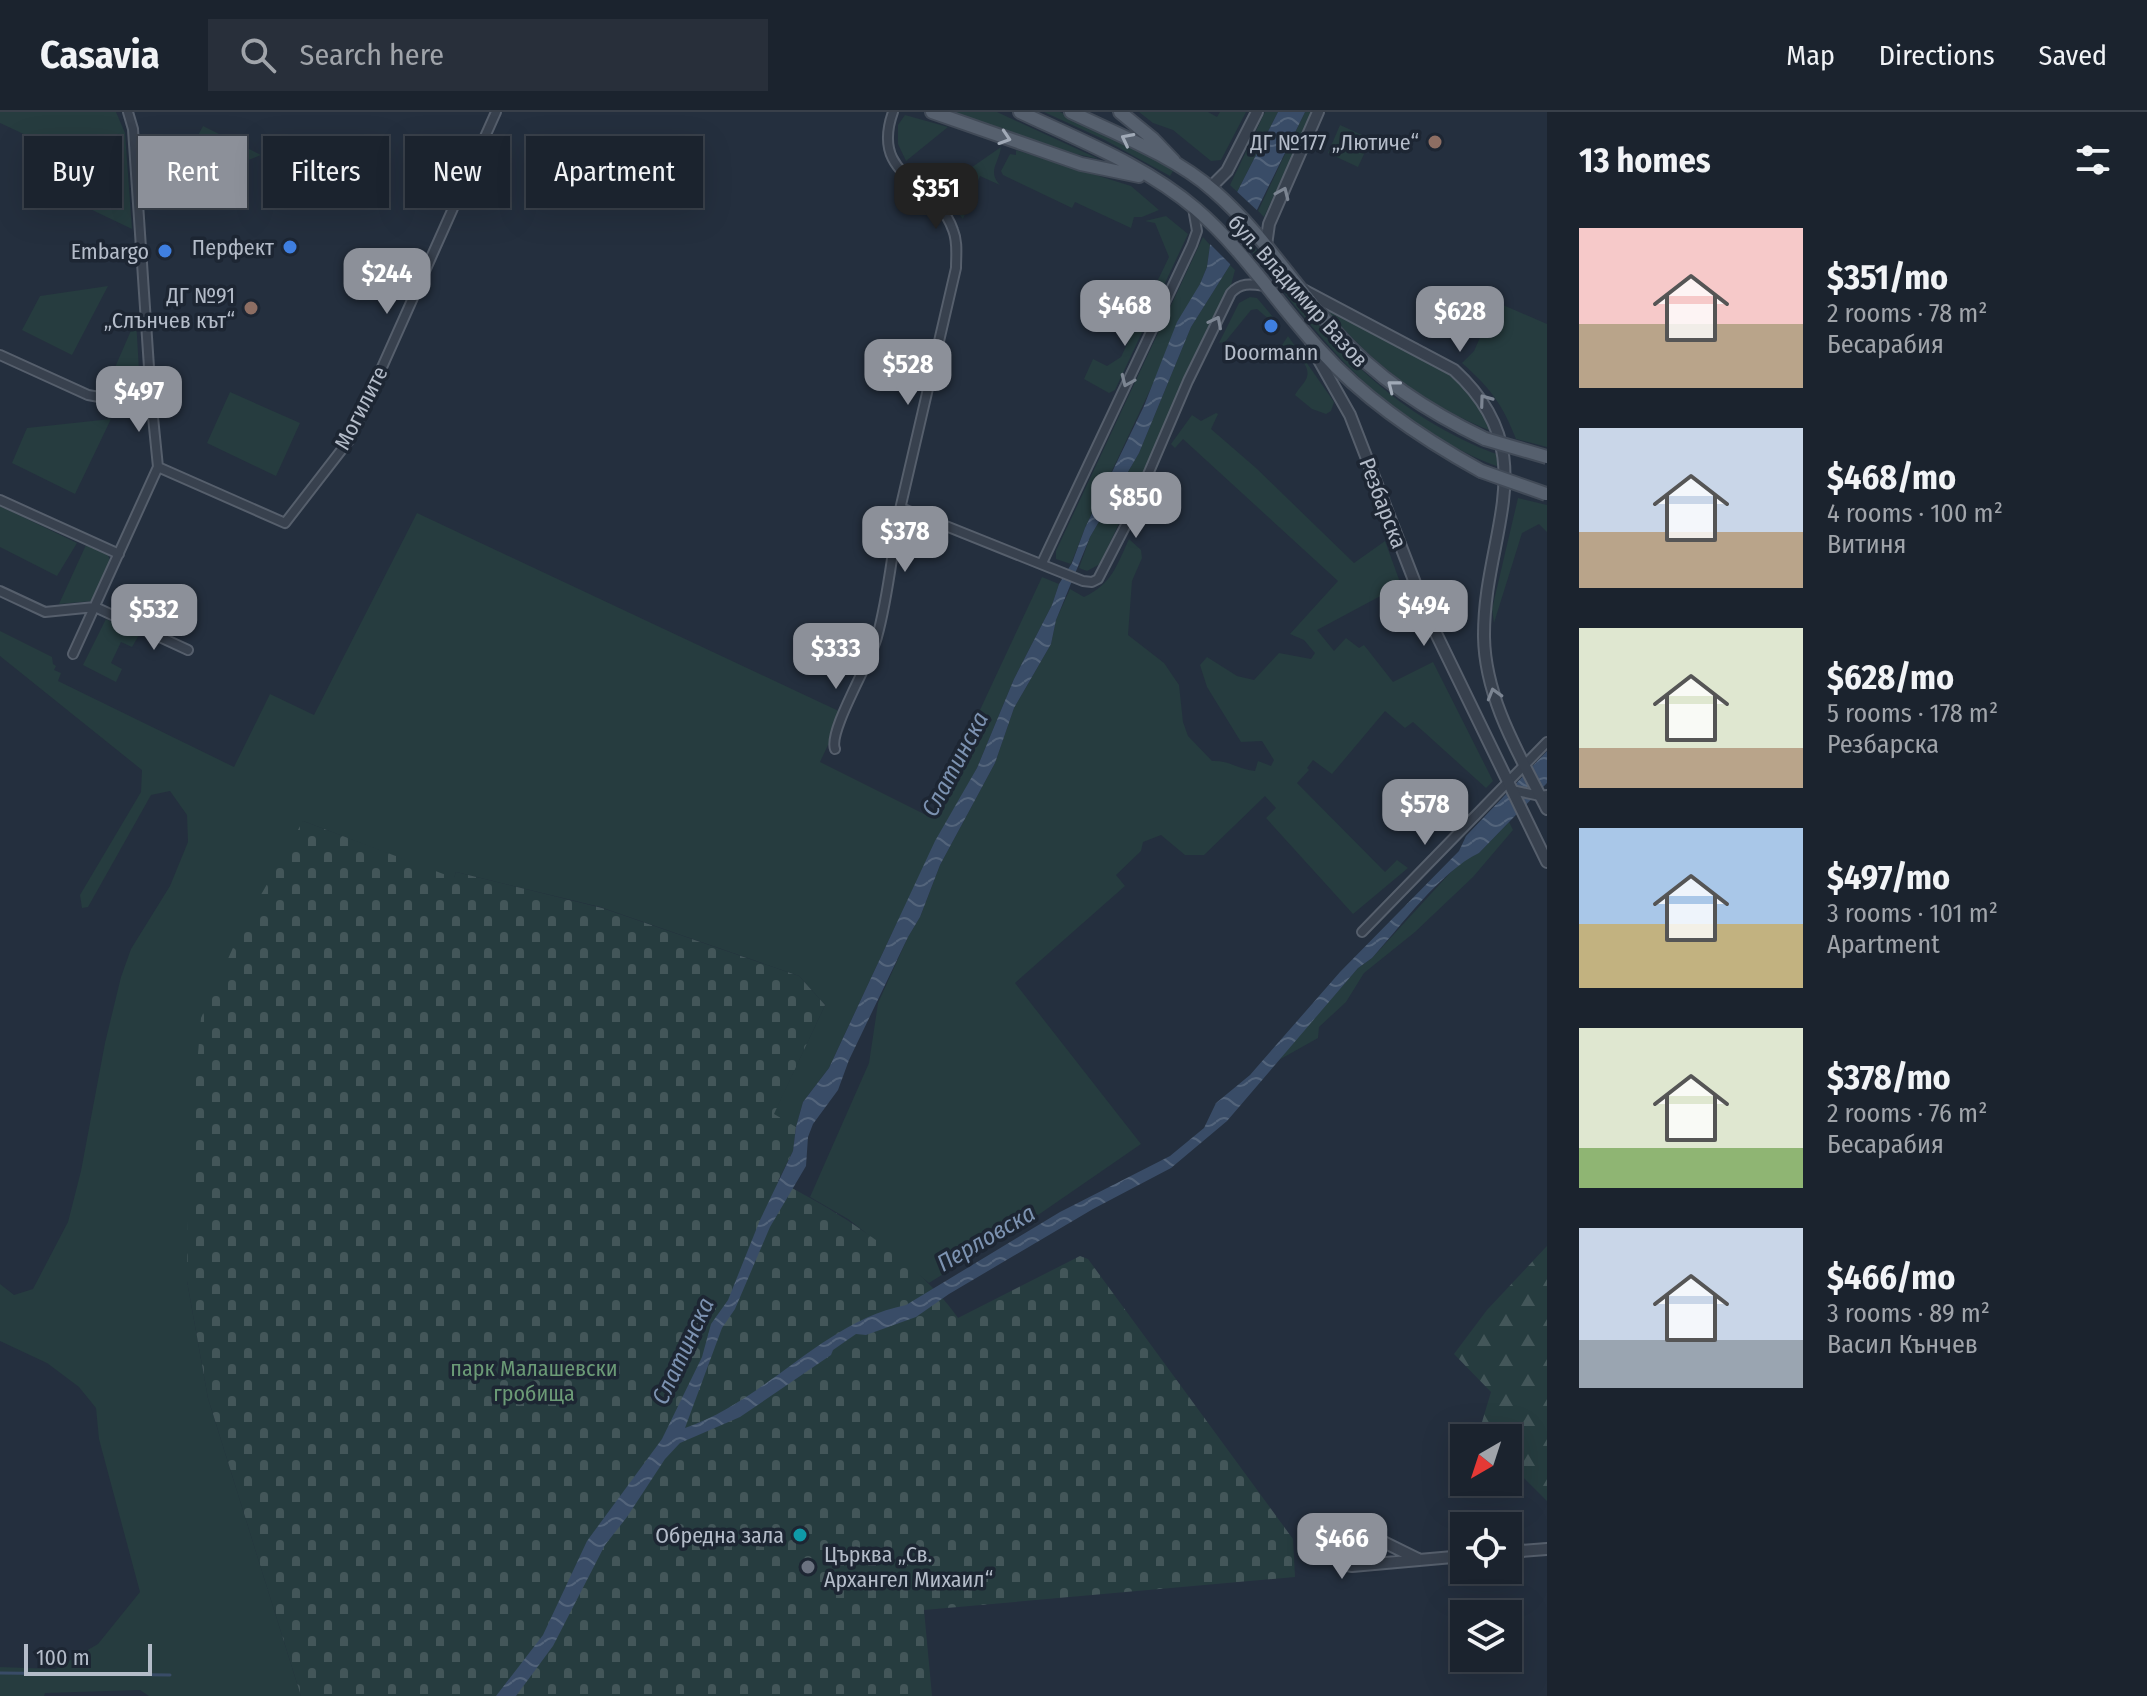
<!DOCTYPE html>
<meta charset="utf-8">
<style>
:root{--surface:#1b232e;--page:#282f3a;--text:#f1f3f6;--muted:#a0a4aa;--line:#39404a;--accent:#8c9099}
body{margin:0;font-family:"Fira Sans Condensed",sans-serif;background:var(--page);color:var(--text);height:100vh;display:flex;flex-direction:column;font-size:30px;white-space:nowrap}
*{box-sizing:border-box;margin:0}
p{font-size:26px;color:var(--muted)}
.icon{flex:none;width:44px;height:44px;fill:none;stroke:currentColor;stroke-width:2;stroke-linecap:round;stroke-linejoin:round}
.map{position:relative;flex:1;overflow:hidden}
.details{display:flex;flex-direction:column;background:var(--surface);width:600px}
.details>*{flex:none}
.top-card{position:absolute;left:24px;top:24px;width:760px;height:72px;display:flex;gap:16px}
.needle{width:52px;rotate:219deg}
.fabs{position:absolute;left:1450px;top:1312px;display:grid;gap:16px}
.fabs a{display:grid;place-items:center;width:72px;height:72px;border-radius:0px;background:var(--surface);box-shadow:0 8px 32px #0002,0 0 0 2px var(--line);font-size:40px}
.scale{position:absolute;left:24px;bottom:20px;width:128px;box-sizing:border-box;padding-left:8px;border:4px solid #b4bcc9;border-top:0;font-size:22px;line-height:28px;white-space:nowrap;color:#b4bcc9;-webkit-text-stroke:6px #1d2633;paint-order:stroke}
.price{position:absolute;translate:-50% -68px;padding:0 18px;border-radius:16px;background:var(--accent);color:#fff;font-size:26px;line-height:52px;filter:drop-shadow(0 2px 4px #0008)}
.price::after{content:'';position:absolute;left:50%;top:48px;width:24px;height:18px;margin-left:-12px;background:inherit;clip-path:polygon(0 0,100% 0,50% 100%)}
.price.on{background:#222;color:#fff}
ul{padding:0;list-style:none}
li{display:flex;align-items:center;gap:24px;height:200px;padding:0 32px}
li span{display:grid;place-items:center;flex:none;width:224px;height:160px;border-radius:0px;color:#555}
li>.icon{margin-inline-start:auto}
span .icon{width:96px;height:96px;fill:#fffc;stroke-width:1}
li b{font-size:34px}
h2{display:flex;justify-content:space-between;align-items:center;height:96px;padding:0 32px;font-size:34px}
.chip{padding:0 28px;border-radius:0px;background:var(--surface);box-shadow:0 8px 32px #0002,0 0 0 2px var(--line);font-size:28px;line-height:72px}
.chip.on{background:var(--accent);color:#fff}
header{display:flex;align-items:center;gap:48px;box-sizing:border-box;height:112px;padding:0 40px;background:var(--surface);border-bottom:2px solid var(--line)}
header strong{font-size:38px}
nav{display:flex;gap:44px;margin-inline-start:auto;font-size:28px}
.search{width:560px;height:72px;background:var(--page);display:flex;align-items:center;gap:20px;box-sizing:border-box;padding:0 28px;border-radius:0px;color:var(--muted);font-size:30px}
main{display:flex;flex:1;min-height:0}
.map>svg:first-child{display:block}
</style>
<header>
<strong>Casavia</strong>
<div class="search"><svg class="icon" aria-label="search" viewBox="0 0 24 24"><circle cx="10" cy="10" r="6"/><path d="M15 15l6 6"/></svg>Search here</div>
<nav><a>Map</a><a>Directions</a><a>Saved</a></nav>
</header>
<main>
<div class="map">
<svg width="1547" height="1584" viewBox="0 0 1547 1584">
<defs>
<pattern id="forest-firs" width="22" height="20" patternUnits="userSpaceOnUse" patternTransform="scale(2)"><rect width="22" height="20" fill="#263c3f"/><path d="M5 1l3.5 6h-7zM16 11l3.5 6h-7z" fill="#435659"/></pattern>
<pattern id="cemetery-stones" width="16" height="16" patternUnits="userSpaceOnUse" patternTransform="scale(2)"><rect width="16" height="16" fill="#263c3f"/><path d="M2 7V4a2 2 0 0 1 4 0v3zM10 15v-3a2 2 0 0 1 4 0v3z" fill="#435659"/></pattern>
<pattern id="water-waves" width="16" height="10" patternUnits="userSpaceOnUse" patternTransform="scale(2)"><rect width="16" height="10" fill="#394c67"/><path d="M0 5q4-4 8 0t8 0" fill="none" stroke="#53647b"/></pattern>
</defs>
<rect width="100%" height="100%" fill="#242f3e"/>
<path fill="#263c3f" d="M0 0H116L125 21 132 117 88 96 103 59 0 11Z
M950 0H997L1099 47 1076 42Z
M1044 0H1060L1148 43 1173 59 1170 64 1103 27Z
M1139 0H1208L1217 5 1220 0H1246L1221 48 1211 49 1173 18 1153 11Z
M1265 0H1278L1237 80 1230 73Z
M1305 0H1313L1264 105 1258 99Z
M905 3 948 15 906 49 898 32V13Z
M1340 13 1371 27 1358 55 1328 41Z
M203 14 261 43 229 56 226 73 183 52Z
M1001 35C999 51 987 59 1000 73L980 64 963 107 939 78Z
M1016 38 1131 74 1159 98 1142 105H1134L1131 116 1075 90 1072 96 1003 63 1001 59 1010 42 1016 43Z
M1166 104 1188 122 1115 278 1109 281 1084 267 1093 247 1107 254 1121 245 1169 145 1155 111 1145 109Z
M1203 125 1210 133 1207 155 1200 172 1085 416 1071 452 1056 447V439Z
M1252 132C1326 224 1384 300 1499 343V355C1382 310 1324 231 1249 136Z
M1230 153 1235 158 1231 173 1100 452 1087 459 1079 456 1090 425 1139 341 1191 215Z
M108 174 72 243 22 218 40 184Z
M1250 185 1257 186 1273 205 1270 208 1257 197 1251 198 1225 230 1219 231 1239 191Z
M1496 190 1547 212V335L1516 327C1502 291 1490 276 1462 251L1474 239Z
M1324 195C1370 219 1428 243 1467 277 1480 288 1487 304 1494 320 1426 294 1370 250 1324 195Z
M136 207 140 275 106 276Z
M1288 224 1334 290 1331 299 1326 302 1312 297 1295 283C1298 277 1305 271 1307 265 1311 250 1291 240 1282 233Z
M230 280 300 311 276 364 207 331Z
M1216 301 1218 302 1211 317 1256 356 1354 451 1385 429 1401 473 1317 518 1334 539 1346 526 1359 536 1364 533 1393 570 1433 550 1493 669 1486 676 1413 610 1405 616 1385 599 1332 662 1313 648 1307 656 1309 658 1297 671 1385 760 1397 748 1408 756 1353 802 1266 706 1276 696 1265 684 1204 743H1185L1161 723 1143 730 1141 739 1116 763 1125 774 1015 871 1141 1032 1041 1101 929 1171 848 1107 810 1085 869 951 878 891 908 825 920 805 940 753 995 651 1014 596 1051 532 1056 508 1070 477 1084 485C1112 472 1117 453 1129 427L1141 438 1142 446 1132 469 1128 523 1164 551 1179 573 1183 610 1188 624 1212 649C1230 648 1236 657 1255 659L1258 649 1271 654 1274 648 1262 629 1241 630 1207 575 1200 553 1207 545 1237 564 1254 568 1279 541 1311 547 1315 541 1304 528 1290 522 1338 469 1183 327 1175 336 1171 332 1192 303 1201 309Z
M111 307 75 382 12 351 27 316Z
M1518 386 1547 393V420L1539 412 1522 421 1494 511 1492 497Z
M0 394 77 431 57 464 0 435Z
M417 401 843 601 820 650 930 705 1042 465 1059 472 1052 493 1014 567 977 656 894 817 829 956 803 990 796 1015 773 1003 825 893 799 864 600 795 456 760 454 767 303 709 187 1169 208 1286 301 1584H149L140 1578 45 1581 44 1584H0V1555L55 1557 98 1532 140 1480 99 1327 96 1296 79 1275 47 1251 0 1229V1172L14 1183 33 1177 68 1110 81 1059 105 931 121 865 131 837 170 774 188 730 187 703 170 679 151 683 88 795 82 796 80 783 141 680 142 658 0 544V519L52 545 53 552 56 554 54 558 61 561 58 569 234 655 270 582 314 603Z
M86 433 108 443 110 449 92 489 59 492Z
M106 507 139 523 132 535 121 530 111 551 122 557 116 570 83 553Z
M1509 710 1513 718 1473 765 1415 820 1364 861 1346 890 1319 915 1318 926 1277 949 1358 856 1372 846 1450 761 1465 747 1479 741Z"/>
<path fill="url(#forest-firs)" d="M1547 1134V1389L1508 1350V1326H1485L1479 1320 1491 1280 1454 1242 1487 1198Z"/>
<path fill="url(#cemetery-stones)" d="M303 709 454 766 456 760 602 796 799 864 825 893 774 1002 796 1015 793 1039 778 1069C837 1098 921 1152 958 1206L1080 1144 1088 1147 1293 1427 1295 1465 924 1498 932 1584H301L208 1286 187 1169 189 1048 201 906 242 816Z"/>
<path fill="url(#water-waves)" d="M1278 0H1305L1230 153 1191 215 1139 341 1090 425 1056 508 1051 532 1014 596 995 651 940 753 920 805 908 825 849 948 838 978 813 1012 808 1025 806 1054 770 1115 735 1197 722 1216 685 1316C766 1289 822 1210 906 1193L1060 1100 1170 1044 1204 1016 1216 991 1250 963 1340 860 1459 739 1466 724 1547 639V671L1479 741C1441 759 1401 814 1372 846L1358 856 1227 1009 1171 1056 1093 1097 949 1182 916 1205 866 1223 856 1222 833 1238 831 1243 740 1305 680 1331 665 1347 627 1405 605 1433 553 1534 516 1584H496L543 1523 587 1429 662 1327 702 1245 711 1212 728 1188 760 1108 793 1039 796 1015 803 990 829 956 935 729 977 656 1014 567 1052 493 1059 472 1072 451 1085 416 1144 294 1177 210 1200 172 1207 155 1210 133Z"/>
<path fill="#242f3e" d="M1234 77 1261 102 1233 155 1207 129Z"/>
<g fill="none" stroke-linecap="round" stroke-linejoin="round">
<path stroke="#394c67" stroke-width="3" d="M0 1561 170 1563"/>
<defs>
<path id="minor" d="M0 243 88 283 105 286 151 285
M158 355 285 411 350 327 496 0
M0 388 119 442
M901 396 1083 469 1092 470 1098 467 1128 409 1188 269 1231 181C1241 170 1251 172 1266 174
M1042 451 1192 133 1197 119 1193 96
M0 479 45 500 95 495 188 538
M73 542 158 355 151 285 133 17 128 0
M835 637C828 619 871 549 877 525 889 482 892 437 901 393 919 314 938 235 956 156 956 143 958 130 953 118 936 68 869 67 893 0
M1512 678 1540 684 1547 683
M1362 820 1547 630"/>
<path id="tertiary" d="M1210 76 1227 59 1257 0
M1266 133 1269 112 1318 0
M1303 178 1454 258C1547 343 1483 421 1484 525 1485 587 1520 644 1547 697
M1311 234 1350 303 1429 507 1547 750
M1508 1440 1547 1437
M1418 1447 1349 1413C1319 1419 1324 1449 1352 1454L1464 1444"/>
<path id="primary" d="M932 0 1081 52 1139 64
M1020 0C1079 28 1146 54 1196 97 1244 138 1278 193 1321 239 1366 289 1423 327 1481 359
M1071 0C1117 22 1176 45 1214 79 1260 119 1293 171 1333 217 1376 266 1427 299 1485 327
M1120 0 1153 27 1174 49"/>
</defs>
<use href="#minor" stroke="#565f6c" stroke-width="12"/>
<use href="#tertiary" stroke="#565f6c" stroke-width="14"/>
<use href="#primary" stroke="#414a57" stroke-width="16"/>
<use href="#minor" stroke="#38414e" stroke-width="8"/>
<use href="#tertiary" stroke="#38414e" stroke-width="10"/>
<use href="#primary" stroke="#56606e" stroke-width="12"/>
<defs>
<path id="primary-bridge" d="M1485 327 1547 345
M1481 359 1546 382"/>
</defs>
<use href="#primary-bridge" stroke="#414a57" stroke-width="16" stroke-linecap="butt"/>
<use href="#primary-bridge" stroke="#56606e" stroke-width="12"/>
</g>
<defs><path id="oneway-chevron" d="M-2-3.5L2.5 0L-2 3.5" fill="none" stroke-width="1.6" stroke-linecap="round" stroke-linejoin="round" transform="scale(2)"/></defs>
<g stroke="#a1aab7">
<use href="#oneway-chevron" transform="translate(1005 26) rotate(18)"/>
<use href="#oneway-chevron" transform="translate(1127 27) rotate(-153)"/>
<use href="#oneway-chevron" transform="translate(1393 274) rotate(-142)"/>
</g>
<g stroke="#7c8592">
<use href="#oneway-chevron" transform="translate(1283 81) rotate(-66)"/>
<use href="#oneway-chevron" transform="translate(1216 210) rotate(-63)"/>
<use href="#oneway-chevron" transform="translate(1127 269) rotate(114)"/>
<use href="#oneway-chevron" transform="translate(1485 288) rotate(-126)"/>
<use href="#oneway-chevron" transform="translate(1494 582) rotate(-106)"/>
</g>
<g fill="#8d6e63" stroke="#1d2633" stroke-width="3">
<circle cx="1435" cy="30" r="8"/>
<circle cx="251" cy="196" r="8"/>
</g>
<g fill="#3f7fe0" stroke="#1d2633" stroke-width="3">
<circle cx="290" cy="135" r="8"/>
<circle cx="165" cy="139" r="8"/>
<circle cx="1271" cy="214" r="8"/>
</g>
<circle fill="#0f9aa8" stroke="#1d2633" stroke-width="3" cx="800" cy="1423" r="8"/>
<circle fill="#6b7280" stroke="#1d2633" stroke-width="3" cx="808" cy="1455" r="8"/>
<g text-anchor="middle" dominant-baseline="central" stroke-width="7" stroke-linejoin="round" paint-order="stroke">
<g font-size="22" fill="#b4bcc9" stroke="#1d2633" text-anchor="end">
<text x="1419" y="30">ДГ №177 „Лютиче“</text>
<text x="274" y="135">Перфект</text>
<text x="149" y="139">Embargo</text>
<text x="235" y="183">ДГ №91<tspan x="235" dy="25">„Слънчев кът“</tspan></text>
<text x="1271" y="240" text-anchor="middle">Doormann</text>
<text x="784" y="1423">Обредна зала</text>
<text x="824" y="1442" text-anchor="start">Църква „Св.<tspan x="824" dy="25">Архангел Михаил“</tspan></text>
</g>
<g font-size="22" fill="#b4bcc9" stroke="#1d2633">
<text transform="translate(1298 179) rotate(48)">бул. Владимир Вазов</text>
<text transform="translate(361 296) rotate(-63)">Могилите</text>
<text transform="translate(1383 391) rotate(69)">Резбарска</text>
</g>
<g font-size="22" fill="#6b9a76" stroke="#1d2633">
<text x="534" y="1256">парк Малашевски<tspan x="534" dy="25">гробища</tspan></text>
</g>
<g font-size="24" font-style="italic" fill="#7c92b1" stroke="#1d2633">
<text transform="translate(955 652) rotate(-62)">Слатинска</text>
<text transform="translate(986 1126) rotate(-30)">Перловска</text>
<text transform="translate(683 1239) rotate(-65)">Слатинска</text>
</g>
</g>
</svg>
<div class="fabs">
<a><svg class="needle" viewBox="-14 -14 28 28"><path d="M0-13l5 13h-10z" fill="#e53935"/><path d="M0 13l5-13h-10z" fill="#a0a4aa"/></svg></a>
<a><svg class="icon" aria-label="locate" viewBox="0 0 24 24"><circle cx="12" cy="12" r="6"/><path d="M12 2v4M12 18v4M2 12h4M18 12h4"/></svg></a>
<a><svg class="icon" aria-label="layers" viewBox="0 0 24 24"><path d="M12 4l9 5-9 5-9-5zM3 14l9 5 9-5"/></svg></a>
</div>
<div class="scale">100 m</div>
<b class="price on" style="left:936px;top:119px">$351</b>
<b class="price" style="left:387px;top:204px">$244</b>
<b class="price" style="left:1125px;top:236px">$468</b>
<b class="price" style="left:1460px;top:242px">$628</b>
<b class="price" style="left:908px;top:295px">$528</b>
<b class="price" style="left:139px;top:322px">$497</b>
<b class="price" style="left:1136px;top:428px">$850</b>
<b class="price" style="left:905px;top:462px">$378</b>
<b class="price" style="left:1424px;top:536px">$494</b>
<b class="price" style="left:154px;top:540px">$532</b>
<b class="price" style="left:836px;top:579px">$333</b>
<b class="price" style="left:1425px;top:735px">$578</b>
<b class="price" style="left:1342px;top:1469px">$466</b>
<div class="top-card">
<a class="chip">Buy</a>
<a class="chip on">Rent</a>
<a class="chip">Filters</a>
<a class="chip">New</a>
<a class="chip">Apartment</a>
</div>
</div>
<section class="details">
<h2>13 homes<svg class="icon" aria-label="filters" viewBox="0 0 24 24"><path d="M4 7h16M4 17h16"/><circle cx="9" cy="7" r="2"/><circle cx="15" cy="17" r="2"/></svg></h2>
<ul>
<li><span style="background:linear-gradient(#f6c9c9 60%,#b9a48a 0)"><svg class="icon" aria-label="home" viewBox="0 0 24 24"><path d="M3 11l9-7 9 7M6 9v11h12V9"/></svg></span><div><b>$351/mo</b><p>2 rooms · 78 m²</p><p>Бесарабия</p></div></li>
<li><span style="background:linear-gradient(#c9d6e8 65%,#b9a48a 0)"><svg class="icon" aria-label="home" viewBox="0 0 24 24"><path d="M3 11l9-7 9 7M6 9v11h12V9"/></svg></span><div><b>$468/mo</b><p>4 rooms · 100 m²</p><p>Витиня</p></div></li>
<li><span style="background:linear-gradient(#dfe7d0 75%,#b9a48a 0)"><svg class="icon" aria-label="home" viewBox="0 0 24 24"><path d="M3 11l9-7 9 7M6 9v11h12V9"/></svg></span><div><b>$628/mo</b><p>5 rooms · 178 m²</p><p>Резбарска</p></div></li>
<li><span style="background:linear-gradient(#a9c7e8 60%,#c2b280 0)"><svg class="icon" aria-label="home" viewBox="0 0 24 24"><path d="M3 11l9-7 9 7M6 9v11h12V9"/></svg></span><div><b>$497/mo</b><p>3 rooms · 101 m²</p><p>Apartment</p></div></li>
<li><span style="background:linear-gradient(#dfe7d0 75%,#8fb573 0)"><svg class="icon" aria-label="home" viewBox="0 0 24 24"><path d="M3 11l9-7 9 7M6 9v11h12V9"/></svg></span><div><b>$378/mo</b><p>2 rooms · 76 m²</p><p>Бесарабия</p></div></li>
<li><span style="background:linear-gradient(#c9d6e8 70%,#9aa5b1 0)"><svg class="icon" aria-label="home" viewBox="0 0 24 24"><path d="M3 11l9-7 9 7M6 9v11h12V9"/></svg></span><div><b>$466/mo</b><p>3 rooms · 89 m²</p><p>Васил Кънчев</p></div></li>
</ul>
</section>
</main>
